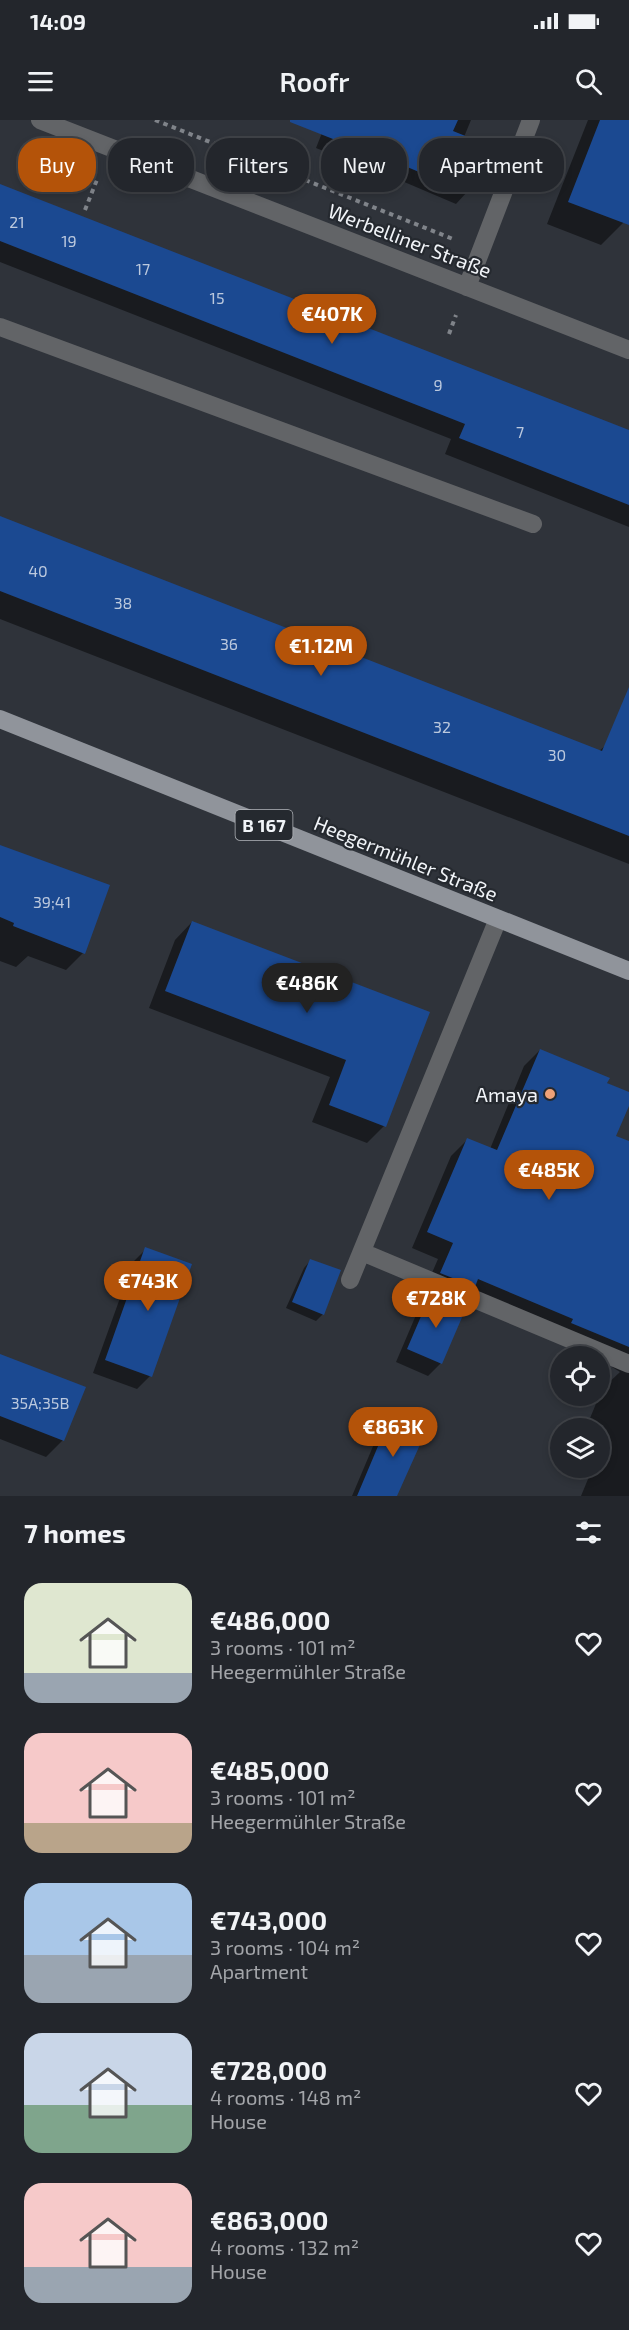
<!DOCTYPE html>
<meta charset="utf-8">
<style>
:root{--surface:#23262c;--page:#2b2e34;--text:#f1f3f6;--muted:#a3a5a9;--line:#404348;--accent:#b45309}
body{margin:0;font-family:"Exo 2",sans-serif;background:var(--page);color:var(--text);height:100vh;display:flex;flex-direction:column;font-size:22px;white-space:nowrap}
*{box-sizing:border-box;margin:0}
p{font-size:20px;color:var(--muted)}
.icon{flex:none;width:33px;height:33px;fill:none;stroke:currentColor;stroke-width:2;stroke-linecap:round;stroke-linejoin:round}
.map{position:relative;height:1376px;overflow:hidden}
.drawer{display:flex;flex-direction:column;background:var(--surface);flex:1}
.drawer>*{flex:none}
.banner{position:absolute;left:18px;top:18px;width:594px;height:54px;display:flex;gap:12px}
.buttons{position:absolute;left:550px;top:1226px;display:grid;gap:12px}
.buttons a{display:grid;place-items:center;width:60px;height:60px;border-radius:50%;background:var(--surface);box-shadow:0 3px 9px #0003,0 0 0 2px var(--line);font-size:30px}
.price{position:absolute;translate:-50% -51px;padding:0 14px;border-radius:21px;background:var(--accent);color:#fff;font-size:20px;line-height:39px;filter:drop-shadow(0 2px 3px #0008)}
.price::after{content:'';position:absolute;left:50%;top:36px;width:18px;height:14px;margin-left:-9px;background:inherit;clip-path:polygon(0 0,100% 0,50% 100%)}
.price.current{background:#222;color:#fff}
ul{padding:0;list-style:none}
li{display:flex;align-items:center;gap:18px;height:150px;padding:0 24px}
li span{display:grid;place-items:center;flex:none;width:168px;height:120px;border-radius:18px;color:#555}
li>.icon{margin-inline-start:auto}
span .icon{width:72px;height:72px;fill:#fffc;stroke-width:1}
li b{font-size:26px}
h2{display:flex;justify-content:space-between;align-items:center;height:72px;padding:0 24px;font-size:26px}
.tag{padding:0 21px;border-radius:24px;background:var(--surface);box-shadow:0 3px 9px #0003,0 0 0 2px var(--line);font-size:21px;line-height:54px}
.tag.current{background:var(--accent);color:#fff}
.status{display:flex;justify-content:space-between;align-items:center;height:42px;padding:0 30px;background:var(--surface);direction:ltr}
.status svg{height:16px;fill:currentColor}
header{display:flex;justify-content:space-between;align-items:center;height:78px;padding:0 24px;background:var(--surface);font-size:27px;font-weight:600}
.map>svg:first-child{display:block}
</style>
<div class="status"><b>14:09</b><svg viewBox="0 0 49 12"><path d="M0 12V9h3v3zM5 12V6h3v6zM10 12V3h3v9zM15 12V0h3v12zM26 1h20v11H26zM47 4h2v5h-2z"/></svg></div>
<header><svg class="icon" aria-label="menu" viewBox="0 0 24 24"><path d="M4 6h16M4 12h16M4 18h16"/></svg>Roofr<svg class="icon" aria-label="search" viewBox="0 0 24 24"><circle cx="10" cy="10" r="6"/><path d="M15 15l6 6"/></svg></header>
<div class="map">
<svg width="629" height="1376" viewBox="0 0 629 1376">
<rect width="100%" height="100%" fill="#2f333a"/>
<path fill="#0007" d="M327 0H471L464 17 486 26 467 72 456 84 369 47 368 49 316 28Z
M588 0H629V88L623 103 601 125 547 104Z
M0 65 629 312V407L445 334 451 319 0 142Z
M0 398 599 631 605 626 629 635V744L0 499Z
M0 727 83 833 66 850 28 836 16 847 0 841Z
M192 802 428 893 384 1006 367 1023 312 1002 330 957 149 888 175 820Z
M540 930 629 974V983L614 1016 629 1023V1376H581L593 1347H600V1308H586L602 1269 620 1252 612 1247 614 1243 464 1176 458 1182 425 1169 438 1139 412 1128 451 1036 467 1020 490 1029 524 946Z
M146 1129 150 1256 137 1269 93 1253 133 1142Z
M310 1141 323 1194 316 1201 286 1188 304 1148Z
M432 1175 441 1243 428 1256 396 1242 419 1188Z
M0 1236 63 1320 46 1337 0 1319Z
M392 1295 395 1376H352L382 1305Z"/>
<path fill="#1b4991" d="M290 0H458L453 11 488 25 469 73 381 36V38L290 2Z
M600 0H629V105L568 82Z
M0 64 629 310V385L459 318 465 304 0 121Z
M0 396 602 631 629 567V716L0 471Z
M0 725 110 765 85 834 13 806 14 803 0 797Z
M192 801 430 892 386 1007 329 985 346 940 165 871Z
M540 929 610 958 607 963 629 972V986L616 1016 629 1021V1227L571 1203 573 1199 478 1159 475 1167 440 1153 453 1123 427 1112 467 1018 497 1030Z
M145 1127 192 1144 152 1257 105 1240Z
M310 1139 341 1150 324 1195 292 1182Z
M431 1173 466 1188 442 1244 407 1229Z
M0 1234 86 1267 64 1321 0 1296Z
M392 1293 427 1309 397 1376H357Z"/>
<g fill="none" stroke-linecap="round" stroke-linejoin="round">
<path stroke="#80848a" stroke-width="4" stroke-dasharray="4.5 4.5" stroke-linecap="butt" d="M155 0 453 119
M85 90 98 57
M449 214 456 195"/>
<path stroke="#626467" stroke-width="18" d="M40 0 629 230
M467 167 531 0
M0 207 533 404
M362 1132 629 1244
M350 1160 498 799"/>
<path stroke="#90949b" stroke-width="18" d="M0 599 629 851"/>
</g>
<circle fill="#f0a278" stroke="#25292f" stroke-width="2" cx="550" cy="974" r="6"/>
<g text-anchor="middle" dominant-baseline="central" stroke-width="4.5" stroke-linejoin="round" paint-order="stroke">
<g font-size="16" fill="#bcc9de">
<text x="17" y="101">21</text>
<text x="69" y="120">19</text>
<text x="143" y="148">17</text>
<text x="217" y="177">15</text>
<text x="438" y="264">9</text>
<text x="520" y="311">7</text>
<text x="38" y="450">40</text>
<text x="123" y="482">38</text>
<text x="229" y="523">36</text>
<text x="442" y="606">32</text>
<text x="557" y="634">30</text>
<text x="52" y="781">39;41</text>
<text x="40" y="1282">35A;35B</text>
</g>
<rect fill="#25292f" stroke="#b4b7bc" stroke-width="1.5" x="235.5" y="690" width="57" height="30" rx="4.5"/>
<g font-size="18" font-weight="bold" fill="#f1f4f8">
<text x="264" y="705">B 167</text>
</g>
<g font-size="20" fill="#f1f4f8" stroke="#25292f">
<text transform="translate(410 120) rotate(21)">Werbelliner Straße</text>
<text transform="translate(406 738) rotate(22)">Heegermühler Straße</text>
</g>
<g font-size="20" fill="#f1f4f8" stroke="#25292f" text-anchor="end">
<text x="538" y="974">Amaya</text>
</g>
</g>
</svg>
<div class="buttons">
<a><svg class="icon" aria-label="locate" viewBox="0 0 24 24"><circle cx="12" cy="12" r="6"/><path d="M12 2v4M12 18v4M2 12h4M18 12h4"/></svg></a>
<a><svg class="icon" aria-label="layers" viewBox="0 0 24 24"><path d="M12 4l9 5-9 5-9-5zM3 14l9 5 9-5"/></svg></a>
</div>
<b class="price" style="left:332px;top:225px">€407K</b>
<b class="price" style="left:321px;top:557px">€1.12M</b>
<b class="price current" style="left:307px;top:894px">€486K</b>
<b class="price" style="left:549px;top:1081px">€485K</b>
<b class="price" style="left:148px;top:1192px">€743K</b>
<b class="price" style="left:436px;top:1209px">€728K</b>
<b class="price" style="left:393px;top:1338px">€863K</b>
<div class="banner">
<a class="tag current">Buy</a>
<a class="tag">Rent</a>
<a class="tag">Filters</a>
<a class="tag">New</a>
<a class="tag">Apartment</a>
</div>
</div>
<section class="drawer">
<h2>7 homes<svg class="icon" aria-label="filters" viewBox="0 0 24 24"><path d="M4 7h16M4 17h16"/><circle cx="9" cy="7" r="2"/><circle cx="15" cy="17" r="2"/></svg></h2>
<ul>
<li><span style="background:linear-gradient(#dfe7d0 75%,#9aa5b1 0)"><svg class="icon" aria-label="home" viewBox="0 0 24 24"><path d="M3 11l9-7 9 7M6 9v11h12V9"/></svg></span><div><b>€486,000</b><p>3 rooms · 101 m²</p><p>Heegermühler Straße</p></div><svg class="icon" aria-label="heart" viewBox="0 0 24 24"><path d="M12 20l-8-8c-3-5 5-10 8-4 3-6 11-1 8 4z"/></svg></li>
<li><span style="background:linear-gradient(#f6c9c9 75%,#b9a48a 0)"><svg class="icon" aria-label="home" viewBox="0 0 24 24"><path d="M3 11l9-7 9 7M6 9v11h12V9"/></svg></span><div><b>€485,000</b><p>3 rooms · 101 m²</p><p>Heegermühler Straße</p></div><svg class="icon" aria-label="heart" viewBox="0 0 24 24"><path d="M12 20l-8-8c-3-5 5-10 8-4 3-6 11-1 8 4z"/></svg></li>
<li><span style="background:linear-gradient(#a9c7e8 60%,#9aa5b1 0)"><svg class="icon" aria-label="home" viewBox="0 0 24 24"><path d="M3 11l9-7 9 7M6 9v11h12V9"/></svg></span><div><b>€743,000</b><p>3 rooms · 104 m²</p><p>Apartment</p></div><svg class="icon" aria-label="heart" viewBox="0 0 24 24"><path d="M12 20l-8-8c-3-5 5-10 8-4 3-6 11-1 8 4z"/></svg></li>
<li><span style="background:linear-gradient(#c9d6e8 60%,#7fa58c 0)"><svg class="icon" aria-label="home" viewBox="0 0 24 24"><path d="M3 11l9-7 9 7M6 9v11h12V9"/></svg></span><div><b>€728,000</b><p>4 rooms · 148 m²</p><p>House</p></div><svg class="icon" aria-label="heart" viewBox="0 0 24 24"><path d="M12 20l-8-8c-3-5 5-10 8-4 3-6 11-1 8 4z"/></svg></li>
<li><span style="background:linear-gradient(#f6c9c9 70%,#9aa5b1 0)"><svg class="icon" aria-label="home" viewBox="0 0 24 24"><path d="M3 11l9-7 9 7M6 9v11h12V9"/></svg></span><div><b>€863,000</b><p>4 rooms · 132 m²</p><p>House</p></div><svg class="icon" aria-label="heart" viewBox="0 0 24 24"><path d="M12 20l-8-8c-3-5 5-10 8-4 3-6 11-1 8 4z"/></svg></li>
</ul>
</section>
